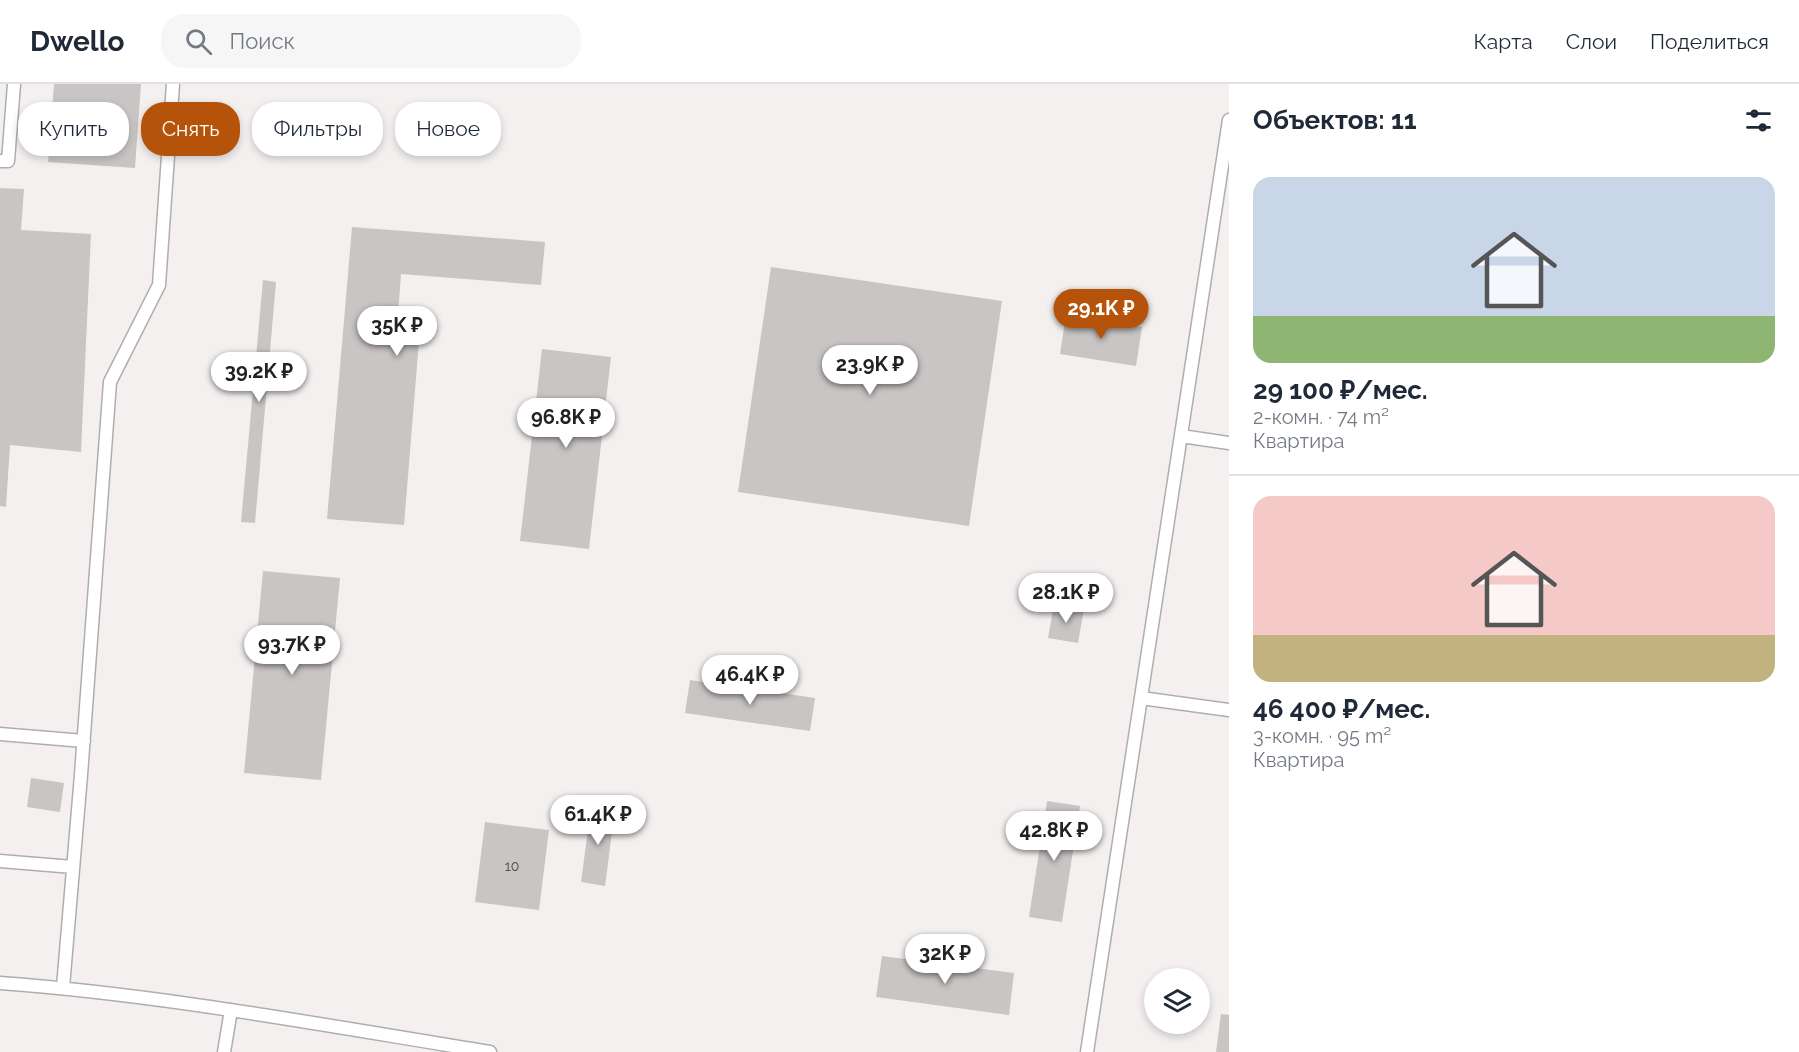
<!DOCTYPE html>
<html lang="ru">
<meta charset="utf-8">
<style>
:root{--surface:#fff;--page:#f6f6f7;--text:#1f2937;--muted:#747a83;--line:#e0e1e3;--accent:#b45309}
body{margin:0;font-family:Raleway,sans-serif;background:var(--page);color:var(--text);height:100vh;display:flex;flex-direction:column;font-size:22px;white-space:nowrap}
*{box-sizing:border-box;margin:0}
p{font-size:20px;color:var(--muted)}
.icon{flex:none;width:33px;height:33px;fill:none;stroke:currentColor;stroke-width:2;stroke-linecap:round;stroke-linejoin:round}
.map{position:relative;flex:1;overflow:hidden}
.details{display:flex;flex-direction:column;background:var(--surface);width:570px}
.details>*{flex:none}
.top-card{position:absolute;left:18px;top:18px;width:570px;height:54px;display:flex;gap:12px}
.fabs{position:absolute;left:1144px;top:884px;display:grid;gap:12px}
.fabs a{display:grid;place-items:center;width:66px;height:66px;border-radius:50%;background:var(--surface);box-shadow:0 3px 9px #0003;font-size:30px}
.price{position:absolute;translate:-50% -51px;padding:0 14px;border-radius:21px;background:#fff;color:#222;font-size:20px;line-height:39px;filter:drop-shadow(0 2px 3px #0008)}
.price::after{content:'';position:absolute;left:50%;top:36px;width:18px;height:14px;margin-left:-9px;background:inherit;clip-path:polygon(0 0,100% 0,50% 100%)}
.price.current{background:var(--accent);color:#fff}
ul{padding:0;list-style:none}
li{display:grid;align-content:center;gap:12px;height:318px;padding:0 24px}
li+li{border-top:2px solid var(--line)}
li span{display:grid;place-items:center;height:186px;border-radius:18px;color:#555}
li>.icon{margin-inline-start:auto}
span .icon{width:108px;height:108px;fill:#fffc;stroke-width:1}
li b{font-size:26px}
h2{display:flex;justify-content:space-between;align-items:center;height:72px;padding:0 24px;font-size:26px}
.chip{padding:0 21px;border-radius:24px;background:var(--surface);box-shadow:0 3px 9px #0003;font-size:21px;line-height:54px}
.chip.current{background:var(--accent);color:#fff}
header{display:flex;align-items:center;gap:36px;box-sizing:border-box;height:84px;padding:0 30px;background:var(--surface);border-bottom:2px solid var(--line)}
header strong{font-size:28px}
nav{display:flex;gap:33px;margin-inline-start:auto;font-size:21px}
.search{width:420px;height:54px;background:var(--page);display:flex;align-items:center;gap:15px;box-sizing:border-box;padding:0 21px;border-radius:24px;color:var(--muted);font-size:22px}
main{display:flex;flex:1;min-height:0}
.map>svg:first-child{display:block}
</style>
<header>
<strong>Dwello</strong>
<div class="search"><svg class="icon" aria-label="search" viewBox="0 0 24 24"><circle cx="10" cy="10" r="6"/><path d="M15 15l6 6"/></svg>Поиск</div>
<nav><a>Карта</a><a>Слои</a><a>Поделиться</a></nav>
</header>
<main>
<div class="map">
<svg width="1229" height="968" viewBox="0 0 1229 968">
<rect width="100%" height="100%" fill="#f4f0f0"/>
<path fill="#cac5c5" d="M54 0H141L135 84 48 78Z
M0 104 24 105 21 146 91 150 81 368 10 361 6 423 0 422Z
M352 143 545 158 541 201 401 190 398 231 421 233 404 441 327 435Z
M771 183 1002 217 969 442 738 408Z
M263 196 276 198 255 439 241 438Z
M1066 231 1142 243 1136 282 1060 270Z
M542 265 611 273 589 465 520 457Z
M263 487 340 494 321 696 244 689Z
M1054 520 1084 525 1078 559 1048 554Z
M690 596 815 614 810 647 685 629Z
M31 694 64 699 60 728 27 723Z
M1047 717 1080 722 1062 838 1029 833Z
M591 723 615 726 605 802 581 798Z
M485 738 549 746 539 826 475 818Z
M882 872 1014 889 1009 931 876 913Z
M1221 930 1229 931V968H1216Z"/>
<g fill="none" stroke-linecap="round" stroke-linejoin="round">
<defs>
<path id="lane" d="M0 77H8L14 0
M1181 352 1229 359
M1141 614 1229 626
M0 650 84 657
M0 777 73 783
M0 899C164 911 328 942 490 968
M63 903 81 691 110 298 159 201 173 0
M224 968 231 926
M1087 968 1229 36"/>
</defs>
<use href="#lane" stroke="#b1adad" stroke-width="15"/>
<use href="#lane" stroke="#fff" stroke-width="12"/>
</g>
<g text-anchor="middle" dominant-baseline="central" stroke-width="4.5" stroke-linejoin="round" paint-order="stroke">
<g font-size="14" fill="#4f4d4c">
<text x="512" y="782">10</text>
</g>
</g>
</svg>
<div class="fabs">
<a><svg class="icon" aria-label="layers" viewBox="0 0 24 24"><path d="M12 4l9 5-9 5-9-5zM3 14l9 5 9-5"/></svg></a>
</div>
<b class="price current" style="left:1101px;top:256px">29.1K ₽</b>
<b class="price" style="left:397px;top:273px">35K ₽</b>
<b class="price" style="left:870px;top:312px">23.9K ₽</b>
<b class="price" style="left:259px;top:319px">39.2K ₽</b>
<b class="price" style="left:566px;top:365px">96.8K ₽</b>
<b class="price" style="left:1066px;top:540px">28.1K ₽</b>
<b class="price" style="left:292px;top:592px">93.7K ₽</b>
<b class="price" style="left:750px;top:622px">46.4K ₽</b>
<b class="price" style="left:598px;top:762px">61.4K ₽</b>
<b class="price" style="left:1054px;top:778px">42.8K ₽</b>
<b class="price" style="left:945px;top:901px">32K ₽</b>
<div class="top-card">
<a class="chip">Купить</a>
<a class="chip current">Снять</a>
<a class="chip">Фильтры</a>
<a class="chip">Новое</a>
</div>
</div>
<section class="details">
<h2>Объектов: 11<svg class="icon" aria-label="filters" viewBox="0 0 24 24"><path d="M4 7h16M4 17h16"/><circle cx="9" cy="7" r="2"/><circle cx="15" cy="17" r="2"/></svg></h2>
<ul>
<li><span style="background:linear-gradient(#c9d6e8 75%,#8fb573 0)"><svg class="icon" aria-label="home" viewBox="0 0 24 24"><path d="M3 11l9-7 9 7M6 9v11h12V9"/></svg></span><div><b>29 100 ₽/мес.</b><p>2-комн. · 74 m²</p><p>Квартира</p></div></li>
<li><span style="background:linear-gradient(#f6c9c9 75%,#c2b280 0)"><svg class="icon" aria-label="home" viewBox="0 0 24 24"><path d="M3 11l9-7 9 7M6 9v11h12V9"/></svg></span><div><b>46 400 ₽/мес.</b><p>3-комн. · 95 m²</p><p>Квартира</p></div></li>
</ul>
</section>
</main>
